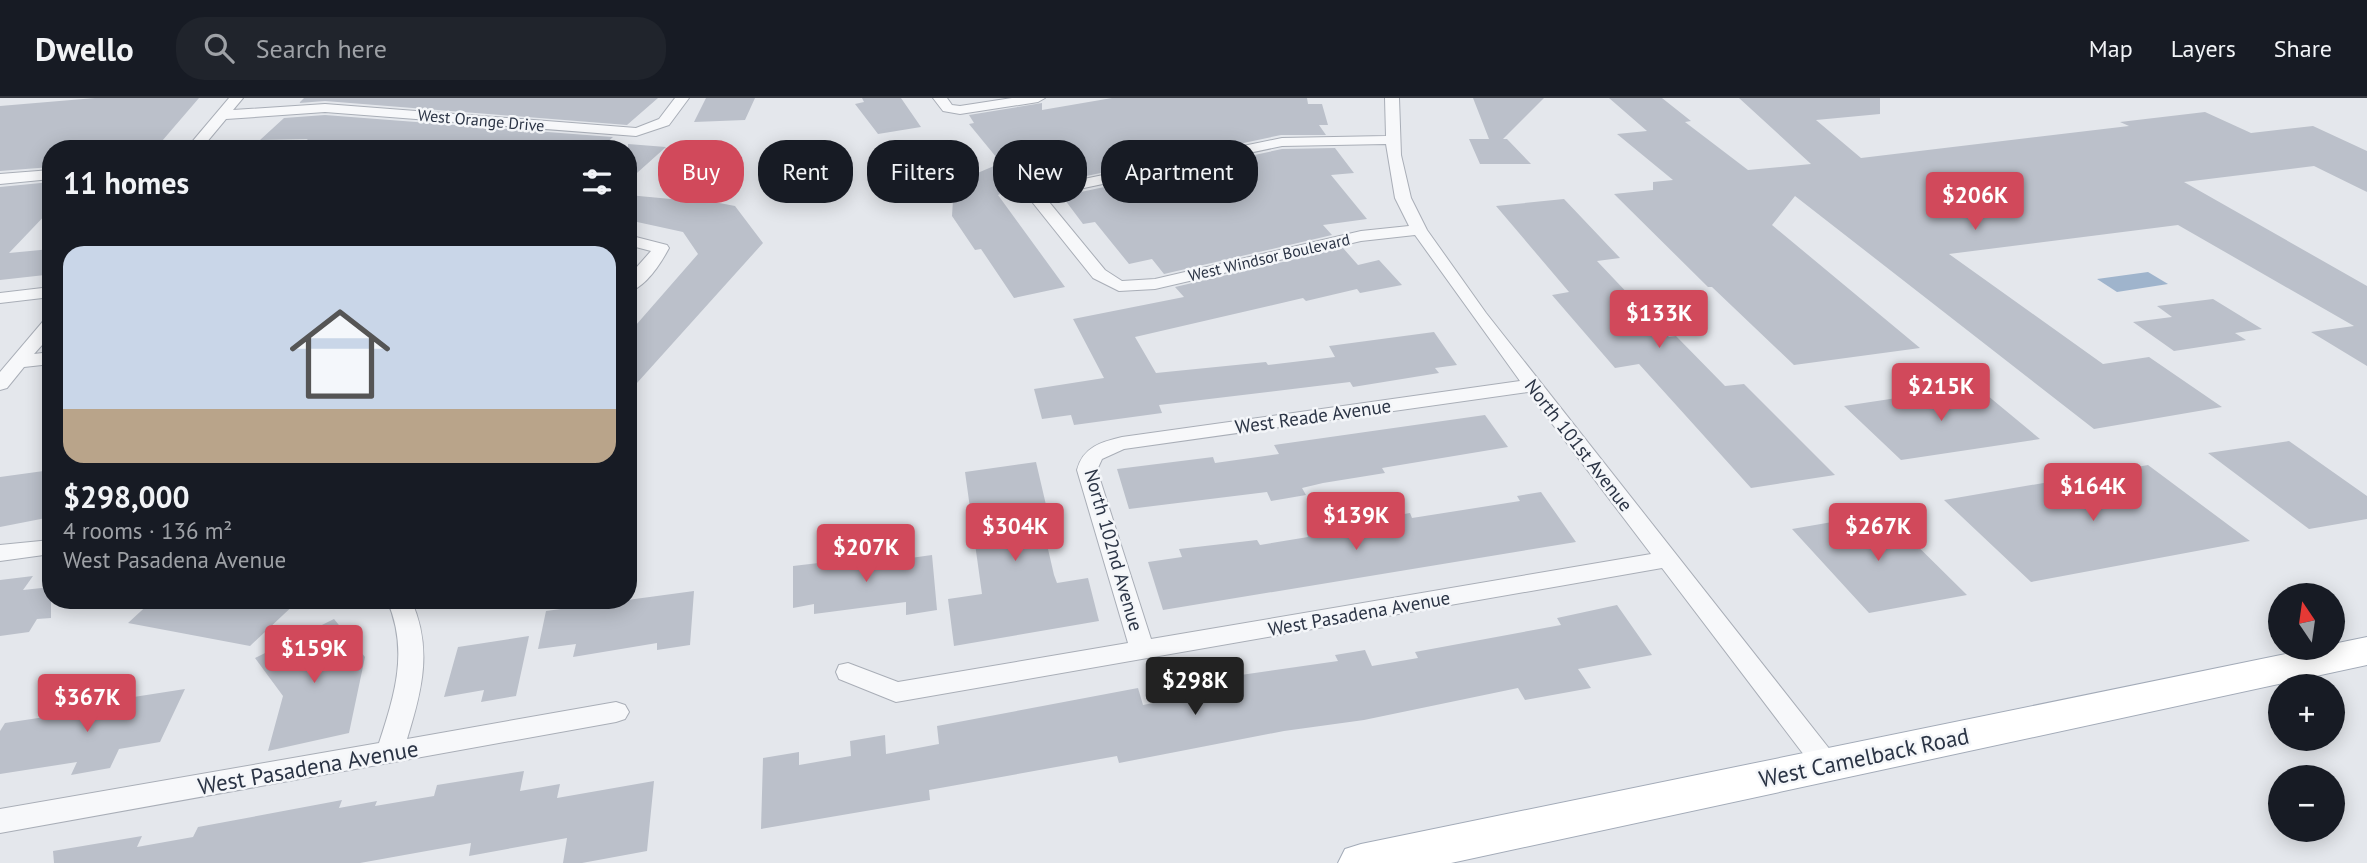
<!DOCTYPE html>
<meta charset="utf-8">
<style>
:root{--surface:#171b24;--page:#20242c;--text:#f1f3f6;--muted:#9ea1a6;--line:#363941;--accent:#d1495b}
body{margin:0;font-family:"PT Sans",sans-serif;background:var(--page);color:var(--text);height:100vh;display:flex;flex-direction:column;font-size:26px;white-space:nowrap}
*{box-sizing:border-box;margin:0}
p{font-size:23px;color:var(--muted)}
.icon{flex:none;width:38px;height:38px;fill:none;stroke:currentColor;stroke-width:2;stroke-linecap:round;stroke-linejoin:round}
.map{position:relative;flex:1;overflow:hidden}
.sheet{position:absolute;left:42px;top:42px;width:595px;height:469px;display:flex;flex-direction:column;background:var(--surface);border-radius:28px;box-shadow:0 4px 18px #0003}
.sheet>*{flex:none}
.guide{position:absolute;left:658px;top:42px;width:665px;height:63px;display:flex;gap:14px}
.needle{width:46px;rotate:347deg}
.buttons{position:absolute;left:2268px;top:485px;display:grid;gap:14px}
.buttons a{display:grid;place-items:center;width:77px;height:77px;border-radius:50%;background:var(--surface);box-shadow:0 4px 18px #0003;font-size:35px}
.price{position:absolute;translate:-50% -60px;padding:0 16px;border-radius:7px;background:var(--accent);color:#fff;font-size:23px;line-height:46px;filter:drop-shadow(0 2px 4px #0008)}
.price::after{content:'';position:absolute;left:50%;top:42px;width:21px;height:16px;margin-left:-10px;background:inherit;clip-path:polygon(0 0,100% 0,50% 100%)}
.price.current{background:#222;color:#fff}
ul{padding:0;list-style:none}
li{display:grid;align-content:center;gap:14px;height:371px;padding:0 21px}
li+li{border-top:2px solid var(--line)}
li span{display:grid;place-items:center;height:217px;border-radius:21px;color:#555}
li>.icon{margin-inline-start:auto}
span .icon{width:126px;height:126px;fill:#fffc;stroke-width:1}
li b{font-size:30px}
h2{display:flex;justify-content:space-between;align-items:center;height:84px;padding:0 21px;font-size:30px}
.chip{padding:0 24px;border-radius:28px;background:var(--surface);box-shadow:0 4px 18px #0003;font-size:24px;line-height:63px}
.chip.current{background:var(--accent);color:#fff}
header{display:flex;align-items:center;gap:42px;box-sizing:border-box;height:98px;padding:0 35px;background:var(--surface);border-bottom:2px solid var(--line)}
header strong{font-size:33px}
nav{display:flex;gap:38px;margin-inline-start:auto;font-size:24px}
.search{width:490px;height:63px;background:var(--page);display:flex;align-items:center;gap:18px;box-sizing:border-box;padding:0 24px;border-radius:28px;color:var(--muted);font-size:26px}
.map>svg:first-child{display:block}
</style>
<header>
<strong>Dwello</strong>
<div class="search"><svg class="icon" aria-label="search" viewBox="0 0 24 24"><circle cx="10" cy="10" r="6"/><path d="M15 15l6 6"/></svg>Search here</div>
<nav><a>Map</a><a>Layers</a><a>Share</a></nav>
</header>
<div class="map">
<svg width="2367" height="765" viewBox="0 0 2367 765">
<rect width="100%" height="100%" fill="#e4e7ec"/>
<path fill="#9fb4cc" d="M2148 174 2168 186 2117 194 2097 181Z"/>
<path fill="#bbc0ca" d="M95 0H199L156 50 51 51V69L0 73V8Z
M304 0H658L627 27 325 3 299 5Z
M706 0H755L745 22 694 24Z
M862 0H901L921 29 878 36 855 6 864 4Z
M1112 0H1307L1308 6H1322L1328 27H1319L1326 37H1281L1053 85 1046 76 998 97 1065 189 1014 200 981 151 975 152 952 118 954 85 1001 65 969 26 974 25 969 17 1042 5V12Z
M1473 0H1544L1503 41H1507L1531 66H1480L1469 41H1489Z
M1609 0H1662L1691 23 1685 24 1748 72 1811 66 1739 0H1880V16L1816 22 1861 60 2129 28 2120 24 2205 14 2251 35 2313 28 2367 53V94L2314 68 2184 84 2367 188V268L2311 234 2354 228 2178 127 1949 156 2103 266 2149 259 2222 309 2094 331 1795 98 1772 127 1920 250 1794 267 1712 189H1708L1614 96 1653 92V84L1673 82 1617 36 1647 33Z
M325 17 613 39 600 51H416L300 47 308 41 260 42 284 20Z
M628 46 666 49 628 83Z
M1335 50 1354 75 1331 77 1367 121 1323 127 1332 137 1164 176 1152 161 1129 166 1095 124 1083 126 1062 98 1282 51Z
M51 84V111L9 155 51 151V170L45 177 0 182V89Z
M628 97 671 101 678 97 735 108 763 145 628 295V226L636 227 698 156 683 134 628 122Z
M1564 101 1620 160 1597 163 1669 239 1676 238 1725 288 1744 286 1835 377 1751 390 1639 266 1615 270 1552 197 1569 194 1496 108Z
M1343 150 1358 167 1379 162 1402 187 1360 195 1357 191 1306 203 1303 200 1135 239 1156 275 1266 264 1268 267 1335 259 1329 248 1434 234 1457 267 1435 270 1439 275 1353 289 1350 284 1159 307 1162 315 1074 327 1071 317 1042 321 1034 291 1104 280 1073 221 1184 199 1175 189Z
M2213 201 2262 231 2235 235 2246 242 2174 253 2133 224 2172 219 2157 208Z
M1976 288 2040 341 1901 362 1844 308Z
M1485 317 1508 349 1382 370 1385 375 1323 385 1302 390 1306 397 1271 403 1267 394 1129 411 1117 371 1213 359 1215 365 1279 356 1274 347Z
M2289 343 2367 398V421L2309 431 2208 355Z
M1036 364 1050 424 1042 425 1054 477 1057 485 1088 480 1099 523 954 548 948 501 982 496 965 374Z
M2148 367 2250 443 2031 484 1944 402Z
M51 372V419L0 429V379Z
M1541 394 1576 444 1163 512 1148 464 1182 459 1179 451 1257 442 1260 447 1308 439 1307 436 1388 423 1386 419 1410 415 1412 420 1520 403 1517 398Z
M1884 415 1967 497 1869 515 1792 431Z
M895 456 896 462 932 457 937 512 906 517V504L814 516V506L793 510V468Z
M33 478 23 492 51 489V520L37 521 29 534 0 538V482Z
M694 493 690 547 657 552V545L573 559 576 546 538 551 546 513Z
M153 502H299L250 548 128 525Z
M1617 507 1652 557 1578 571 1591 590 1525 602 1518 590 1364 622 1284 633 1119 665 1117 658 929 692 930 702 761 731 763 660 799 654V667L851 658 850 643 885 637 886 656 939 646 937 628 1138 590 1143 607 1189 598 1185 585 1338 563 1335 557 1365 552 1372 568 1418 560 1415 554 1561 527 1557 520Z
M334 521 365 559 349 635 268 653 283 598 255 560Z
M529 538 516 598 481 604 484 592 444 599 458 549Z
M185 591 160 644 119 651 110 670 71 677 77 664 0 676V633L5 625 105 610 108 603Z
M524 673 520 693 560 686 557 700 654 683 647 753 582 765H563L567 740 469 758 471 745 360 765H54L53 753 142 738 137 749 193 739 198 729 342 702 339 710 377 703 375 708 434 698 437 687Z"/>
<g fill="none" stroke-linecap="round" stroke-linejoin="round">
<defs>
<path id="street" d="M229 0H243L233 12 325 6 636 30 659 21 675 0H689L669 27 636 38 325 14 226 21 201 51H186Z
M933 0H947L952 7 960 8 1012 0H1045L1038 4 960 16 943 13Z
M1385 0H1399L1401 57 1411 100 1427 132 1486 215 1835 658 1839 666 1835 674 1826 677 1817 674 1662 470 896 604 839 581 836 574 839 567 848 565 898 584 1128 545 1077 372C1083 349 1101 344 1122 339L1520 283 1415 137 1361 143 1155 191 1119 193 1093 180 1033 105 1036 96 1055 87 1282 40 1386 38ZM1386 46 1395 100 1409 128 1361 133 1155 181 1122 183 1105 172 1049 104V101L1065 94 1282 48ZM1528 294 1651 456 1151 541 1097 372 1102 361 1124 351Z
M51 72V81L0 86V76Z
M628 137 667 147 669 150C661 165 646 189 628 194V179L651 153 628 147Z
M51 189V199L0 205V195Z
M51 220V237L34 256 51 254V266L24 269 7 290 0 292V274L45 221Z
M51 442V456L0 463V447Z
M387 502H411C433 550 422 593 407 641L616 604 625 607 629 614 625 621 616 624 0 735V711L379 645C395 596 409 552 387 502Z"/>
<path id="primary" d="M2367 539V567L1451 765H1338L1345 751 1361 746 2315 550H2333V546Z"/>
</defs>
<use href="#street" stroke="#a9aeb7" stroke-width="2"/>
<use href="#primary" stroke="#a3abb8" stroke-width="2"/>
<use href="#street" fill="#f7f8fa" fill-rule="evenodd"/>
<use href="#primary" fill="#fff" fill-rule="evenodd"/>
</g>
<g text-anchor="middle" dominant-baseline="central" stroke-width="5" stroke-linejoin="round" paint-order="stroke">
<g font-size="16" fill="#2b3445" stroke="#f4f6f9">
<text transform="translate(481 22) rotate(5)">West Orange Drive</text>
<text transform="translate(1269 159) rotate(-13)">West Windsor Boulevard</text>
</g>
<g font-size="19" fill="#2b3445" stroke="#f4f6f9">
<text transform="translate(1313 318) rotate(-8)">West Reade Avenue</text>
<text transform="translate(1579 347) rotate(52)">North 101st Avenue</text>
<text transform="translate(1114 452) rotate(74)">North 102nd Avenue</text>
<text transform="translate(1359 515) rotate(-10)">West Pasadena Avenue</text>
</g>
<g font-size="23" fill="#2b3445" stroke="#f4f6f9">
<text transform="translate(1864 659) rotate(-12)">West Camelback Road</text>
<text transform="translate(308 669) rotate(-10)">West Pasadena Avenue</text>
</g>
</g>
</svg>
<div class="buttons">
<a><svg class="needle" viewBox="-14 -14 28 28"><path d="M0-13l5 13h-10z" fill="#e53935"/><path d="M0 13l5-13h-10z" fill="#9ea1a6"/></svg></a>
<a>+</a>
<a>−</a>
</div>
<b class="price" style="left:1975px;top:134px">$206K</b>
<b class="price" style="left:1659px;top:252px">$133K</b>
<b class="price" style="left:1941px;top:325px">$215K</b>
<b class="price" style="left:2093px;top:425px">$164K</b>
<b class="price" style="left:1356px;top:454px">$139K</b>
<b class="price" style="left:1015px;top:465px">$304K</b>
<b class="price" style="left:1878px;top:465px">$267K</b>
<b class="price" style="left:866px;top:486px">$207K</b>
<b class="price" style="left:314px;top:587px">$159K</b>
<b class="price current" style="left:1195px;top:619px">$298K</b>
<b class="price" style="left:87px;top:636px">$367K</b>
<div class="guide">
<a class="chip current">Buy</a>
<a class="chip">Rent</a>
<a class="chip">Filters</a>
<a class="chip">New</a>
<a class="chip">Apartment</a>
</div>
<section class="sheet">
<h2>11 homes<svg class="icon" aria-label="filters" viewBox="0 0 24 24"><path d="M4 7h16M4 17h16"/><circle cx="9" cy="7" r="2"/><circle cx="15" cy="17" r="2"/></svg></h2>
<ul>
<li><span style="background:linear-gradient(#c9d6e8 75%,#b9a48a 0)"><svg class="icon" aria-label="home" viewBox="0 0 24 24"><path d="M3 11l9-7 9 7M6 9v11h12V9"/></svg></span><div><b>$298,000</b><p>4 rooms · 136 m²</p><p>West Pasadena Avenue</p></div></li>
</ul>
</section>
</div>
